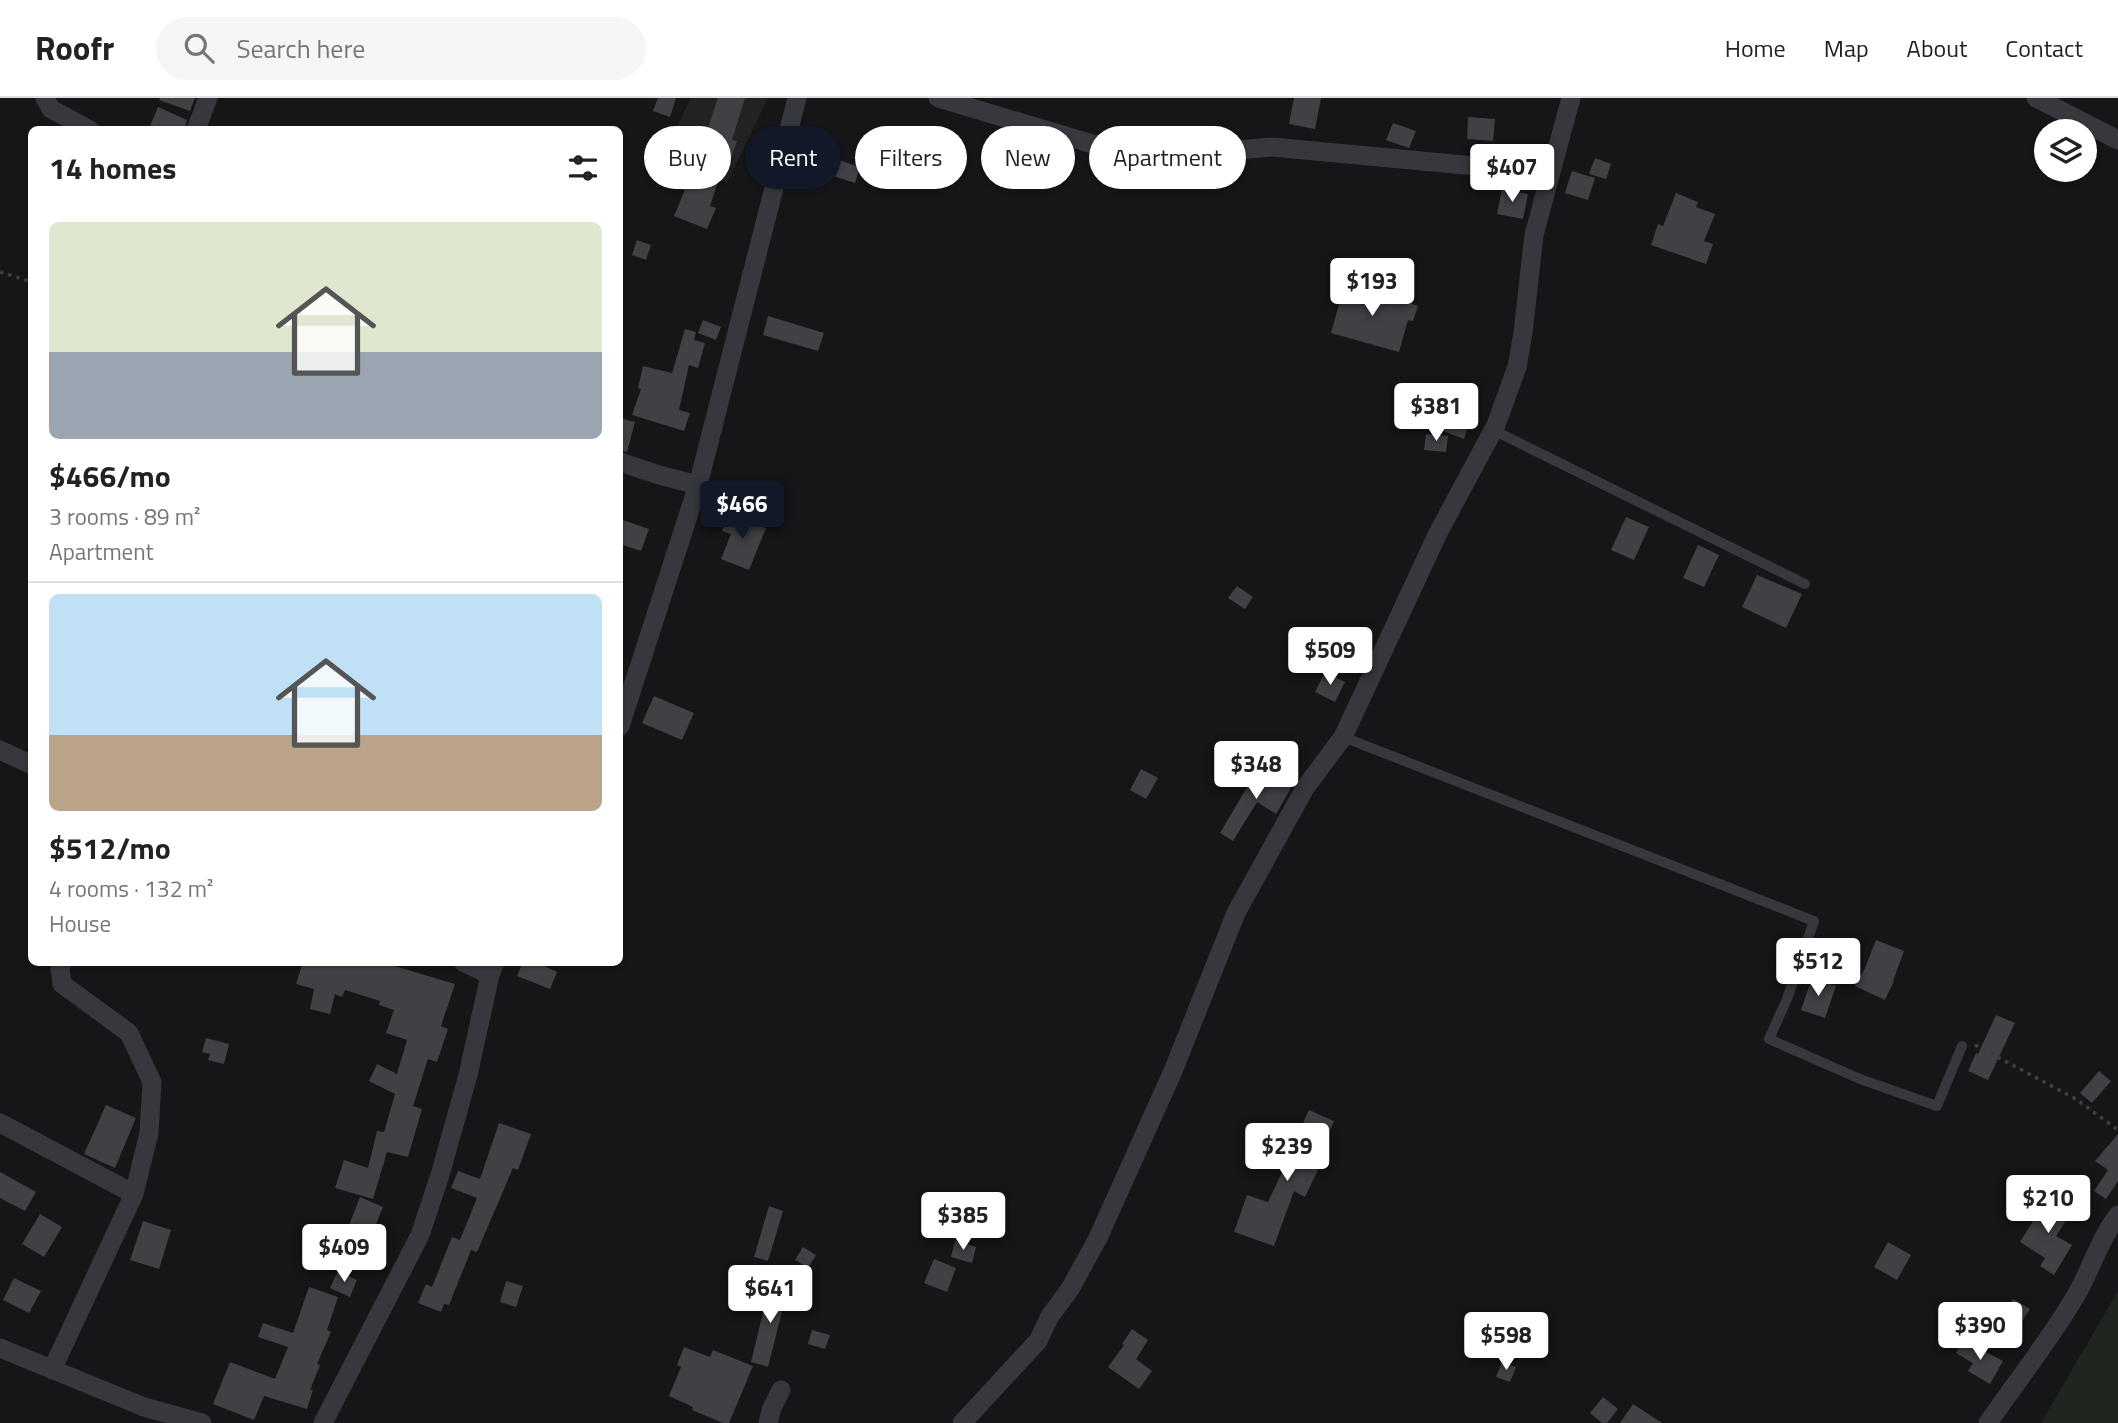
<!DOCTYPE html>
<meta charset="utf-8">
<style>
:root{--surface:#fff;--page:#f6f6f6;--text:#222;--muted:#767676;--line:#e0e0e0;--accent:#111827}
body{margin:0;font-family:"Titillium Web",sans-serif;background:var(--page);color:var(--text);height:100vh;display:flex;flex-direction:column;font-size:26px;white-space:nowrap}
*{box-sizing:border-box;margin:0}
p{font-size:23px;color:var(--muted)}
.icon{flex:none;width:38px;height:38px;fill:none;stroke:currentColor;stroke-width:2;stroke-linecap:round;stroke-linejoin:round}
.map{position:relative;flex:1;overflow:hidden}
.details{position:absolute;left:28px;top:28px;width:595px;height:840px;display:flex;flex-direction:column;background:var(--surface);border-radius:10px;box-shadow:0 2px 5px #0004}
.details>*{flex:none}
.hud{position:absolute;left:644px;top:28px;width:665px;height:63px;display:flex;gap:14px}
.fabs{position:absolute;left:2034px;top:21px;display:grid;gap:14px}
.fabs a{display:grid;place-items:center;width:63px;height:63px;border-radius:50%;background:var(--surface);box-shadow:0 2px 5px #0004;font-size:35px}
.price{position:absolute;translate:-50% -60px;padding:0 16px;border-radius:7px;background:#fff;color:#222;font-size:23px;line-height:46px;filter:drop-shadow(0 2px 4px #0008)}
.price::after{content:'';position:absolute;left:50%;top:42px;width:21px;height:16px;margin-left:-10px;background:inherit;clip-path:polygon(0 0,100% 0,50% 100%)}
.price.active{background:var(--accent);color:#fff}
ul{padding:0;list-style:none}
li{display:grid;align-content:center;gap:14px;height:371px;padding:0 21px}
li+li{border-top:2px solid var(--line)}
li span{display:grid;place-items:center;height:217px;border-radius:10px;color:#555}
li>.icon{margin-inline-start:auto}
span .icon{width:126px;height:126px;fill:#fffc;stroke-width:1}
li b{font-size:30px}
h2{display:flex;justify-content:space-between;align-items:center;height:84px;padding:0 21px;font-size:30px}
.chip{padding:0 24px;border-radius:32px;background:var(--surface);box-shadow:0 2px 5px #0004;font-size:24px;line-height:63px}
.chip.active{background:var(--accent);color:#fff}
header{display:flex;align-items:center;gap:42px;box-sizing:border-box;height:98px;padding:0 35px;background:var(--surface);border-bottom:2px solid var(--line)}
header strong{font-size:33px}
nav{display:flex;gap:38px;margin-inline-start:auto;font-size:24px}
.search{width:490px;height:63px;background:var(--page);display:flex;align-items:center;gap:18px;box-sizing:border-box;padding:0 24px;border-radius:38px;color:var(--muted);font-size:26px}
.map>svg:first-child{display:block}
</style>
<header>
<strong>Roofr</strong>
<div class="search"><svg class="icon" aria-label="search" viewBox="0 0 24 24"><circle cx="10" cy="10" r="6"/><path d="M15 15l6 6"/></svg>Search here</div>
<nav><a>Home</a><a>Map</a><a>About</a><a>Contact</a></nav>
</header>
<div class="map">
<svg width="2118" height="1325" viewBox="0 0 2118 1325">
<rect width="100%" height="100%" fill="#161618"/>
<path fill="#222225" d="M691 0H768L727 85 664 55Z"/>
<path fill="#1e261f" d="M2118 1193V1325H2041Z"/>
<path fill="#404145" d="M160 0H195L190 13 159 2Z
M658 0H676L670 19 653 13Z
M718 0H745L732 42 737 43 729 66 724 65 710 108 716 110 707 131 674 118 685 92H682L691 67 695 69Z
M1294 0H1321L1315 31 1289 26Z
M158 9 187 22 184 32H158L150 28Z
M1468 19 1495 21 1493 43 1467 41Z
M1393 25 1416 33 1409 50 1386 42Z
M811 53 860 69 855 85 805 69Z
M1595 60 1611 66 1606 81 1589 76Z
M1572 73 1595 80 1588 102 1565 95Z
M1502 91 1528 96 1523 121 1497 116Z
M1676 95 1698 104 1696 109 1715 116 1704 143 1713 146 1706 166 1651 147 1658 126 1663 128Z
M637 142 651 147 646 162 632 157Z
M1345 184 1418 208 1413 223 1408 222 1399 254 1331 235Z
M768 218 824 235 818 253 763 237Z
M703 222 721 229 716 242 698 235Z
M685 231 696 234 694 242 705 245 698 270 689 267 679 312 690 315 684 333 632 317 641 291 638 290 643 268 672 275Z
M1449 314 1470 322 1464 341 1443 333Z
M620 320 635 324 627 354 620 352Z
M1426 336 1448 338 1446 354 1424 352Z
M730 415 766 430 749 472 721 461 731 436 722 433Z
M1626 419 1649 429 1634 462 1611 452Z
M620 421 649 431 641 453 620 446Z
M1698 447 1719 457 1704 489 1683 480Z
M1757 477 1802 496 1786 530 1742 509Z
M1237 488 1253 499 1245 511 1228 500Z
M1325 574 1345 584 1335 604 1315 594Z
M654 598 694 615 682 642 642 625Z
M1259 669 1291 690 1276 716 1257 704 1233 743 1220 735Z
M1141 671 1158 680 1146 701 1130 692Z
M1876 842 1904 853 1893 883H1894L1885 902 1855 888 1865 870Z
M303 864H381L455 886 441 928 448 931 437 964 428 961 413 1008 422 1011 408 1059 387 1054 373 1101 335 1090 344 1062 368 1070 377 1033 384 1034 395 996 369 983 377 966 397 976 407 942 386 935 394 912 379 907 380 903 345 892 342 899 335 896 330 916 310 911 314 891 296 886Z
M523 864H536L557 874 550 891 517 878Z
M1812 880 1836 888 1825 920 1801 912Z
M1996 917 2015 925 1988 982 1968 973 1976 955 1978 956Z
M206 940 229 946 224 966 208 962 210 956 202 954Z
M2099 973 2111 983 2092 1005 2080 995Z
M106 1007 136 1020 115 1070 84 1056Z
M1309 1012 1334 1023 1323 1049 1328 1051 1305 1099 1294 1093 1274 1148 1234 1134 1247 1097 1268 1104 1303 1030 1301 1029Z
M499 1025 531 1036 518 1072 513 1070 477 1154 471 1152 449 1207 444 1206 441 1214 418 1205 426 1186 432 1189 452 1139 460 1142 477 1100 451 1090 458 1073 480 1081Z
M2118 1036V1083L2106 1101 2094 1093 2108 1072 2095 1063Z
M0 1074 36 1094 25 1113 0 1100Z
M360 1099 383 1109 372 1136 349 1127Z
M2036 1102 2050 1113 2056 1103 2072 1113 2056 1138 2072 1147 2054 1177 2040 1168 2045 1160 2020 1144 2035 1120 2027 1114Z
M769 1108 783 1113 768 1163 754 1159Z
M40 1116 62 1129 44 1159 22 1146Z
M143 1123 171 1132 159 1171 130 1162Z
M955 1143 976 1149 972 1165 951 1159Z
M1888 1144 1911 1157 1897 1182 1874 1169Z
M803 1149 816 1157 808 1170 795 1162Z
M934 1161 956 1170 947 1194 924 1185Z
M338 1173 357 1182 350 1199 330 1190Z
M789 1173 792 1174 768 1269 751 1264 763 1215Z
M14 1180 41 1193 29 1215 3 1202Z
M506 1183 523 1188 516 1209 500 1204Z
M309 1189 338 1199 327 1232 331 1234 317 1266 320 1267 310 1292H313L307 1311 264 1298 254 1322 213 1306 230 1264 275 1281 288 1249 258 1239 263 1225 293 1235Z
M2013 1201 2030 1211 2014 1236 1998 1226Z
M1132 1231 1148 1242 1136 1261 1152 1273 1139 1291 1108 1269 1124 1247 1122 1246Z
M812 1232 830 1237 825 1251 808 1246Z
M1963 1242 2003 1263 1990 1286 1968 1273 1973 1265 1956 1255Z
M684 1249 710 1259 713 1252 753 1268 729 1325H723L692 1312 693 1309 669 1298 681 1269 677 1267Z
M1502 1264 1516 1269 1510 1284 1496 1279Z
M1603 1299 1618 1311 1607 1325H1602L1590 1315Z
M1633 1306 1662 1325H1620Z"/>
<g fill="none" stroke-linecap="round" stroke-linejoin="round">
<path stroke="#3d3f44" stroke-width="3.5" stroke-dasharray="3.5 5" stroke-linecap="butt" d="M0 174 32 184
M1975 947 2076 1001 2118 1032"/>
<path stroke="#37383d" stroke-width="10" d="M1493 332 1805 486
M1343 639 1814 823 1787 901 1769 941 1860 981 1937 1008 1962 948"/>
<path stroke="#37383d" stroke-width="19" d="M45 0 51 11 90 32
M938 0 1163 67 1204 55 1272 49 1550 75
M2036 0 2118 42
M196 32 208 0
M620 364 659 377 698 387
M620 628 698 387 797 0
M0 652 32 667
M463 864 490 877
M0 1025 134 1096
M0 1250 144 1309 202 1325
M52 1272 134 1096 149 1035 152 984 129 935 62 886 60 871 62 864
M323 1325 420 1137 440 1077 468 977 490 877 495 864
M768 1325 772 1310 781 1292
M962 1325 1038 1243 1050 1218 1070 1191 1098 1140 1173 973 1236 815 1305 690 1343 639 1438 435 1496 327 1517 269 1523 235 1534 137 1571 0
M1988 1325C2017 1283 2049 1243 2075 1199 2091 1172 2099 1142 2118 1117"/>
</g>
</svg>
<div class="fabs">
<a><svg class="icon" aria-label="layers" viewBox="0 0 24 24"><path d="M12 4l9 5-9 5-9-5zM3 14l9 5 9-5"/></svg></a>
</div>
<b class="price" style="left:1512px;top:106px">$407</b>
<b class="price" style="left:1372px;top:220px">$193</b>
<b class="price" style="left:1436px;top:345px">$381</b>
<b class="price active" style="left:742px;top:443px">$466</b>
<b class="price" style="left:1330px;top:589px">$509</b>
<b class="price" style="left:1256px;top:703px">$348</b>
<b class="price" style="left:1818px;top:900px">$512</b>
<b class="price" style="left:1287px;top:1085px">$239</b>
<b class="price" style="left:2048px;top:1137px">$210</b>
<b class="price" style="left:963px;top:1154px">$385</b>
<b class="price" style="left:344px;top:1186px">$409</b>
<b class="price" style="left:770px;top:1227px">$641</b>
<b class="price" style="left:1980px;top:1264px">$390</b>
<b class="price" style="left:1506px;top:1274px">$598</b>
<div class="hud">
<a class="chip">Buy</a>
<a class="chip active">Rent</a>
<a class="chip">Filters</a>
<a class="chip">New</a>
<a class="chip">Apartment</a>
</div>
<section class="details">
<h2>14 homes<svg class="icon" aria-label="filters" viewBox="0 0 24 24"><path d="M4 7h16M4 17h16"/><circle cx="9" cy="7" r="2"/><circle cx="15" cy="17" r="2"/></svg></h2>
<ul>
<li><span style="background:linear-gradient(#dfe7d0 60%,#9aa5b1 0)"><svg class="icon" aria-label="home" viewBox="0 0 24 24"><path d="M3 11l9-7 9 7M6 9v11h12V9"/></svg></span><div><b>$466/mo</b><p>3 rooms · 89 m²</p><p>Apartment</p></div></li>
<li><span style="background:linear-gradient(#bfe0f5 65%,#b9a48a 0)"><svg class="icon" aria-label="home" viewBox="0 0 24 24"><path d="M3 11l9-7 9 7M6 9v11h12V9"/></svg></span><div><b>$512/mo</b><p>4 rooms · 132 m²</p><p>House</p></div></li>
</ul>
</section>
</div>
